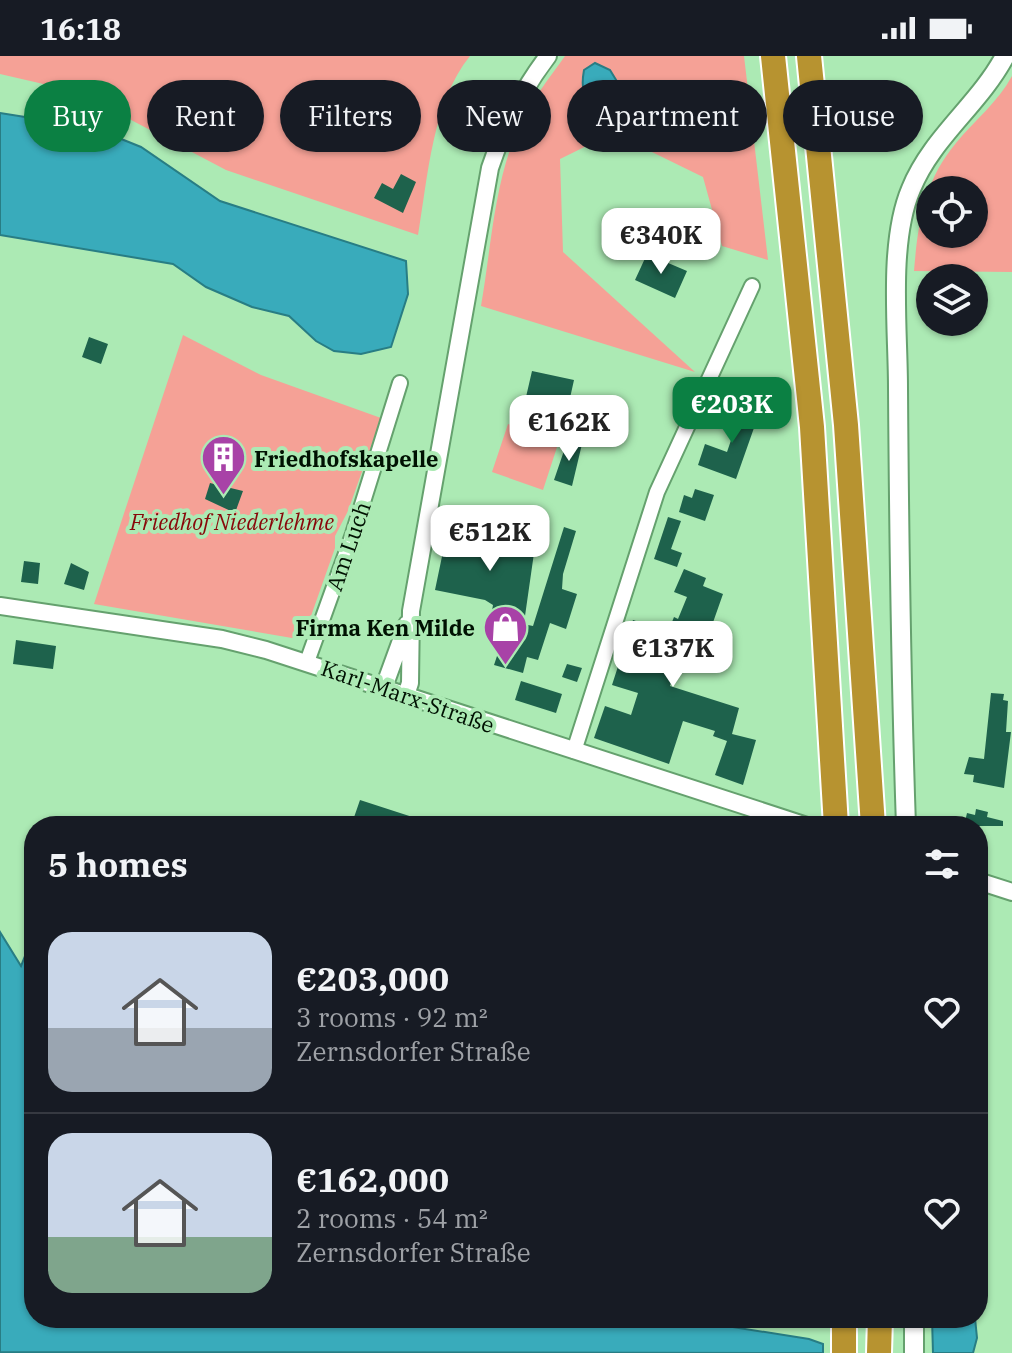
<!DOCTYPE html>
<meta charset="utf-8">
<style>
:root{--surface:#171b24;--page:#20242c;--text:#f1f3f6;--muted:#9ea1a6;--line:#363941;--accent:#0b8043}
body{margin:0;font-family:"IBM Plex Serif",serif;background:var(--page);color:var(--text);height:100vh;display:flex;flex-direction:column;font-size:30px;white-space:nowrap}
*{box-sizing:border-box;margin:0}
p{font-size:26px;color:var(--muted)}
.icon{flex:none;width:44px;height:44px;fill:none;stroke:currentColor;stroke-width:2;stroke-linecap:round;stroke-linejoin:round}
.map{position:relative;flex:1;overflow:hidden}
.sheet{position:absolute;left:24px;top:760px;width:964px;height:512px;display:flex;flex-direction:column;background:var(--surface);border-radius:32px;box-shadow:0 2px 6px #0004}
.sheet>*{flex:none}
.top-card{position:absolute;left:24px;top:24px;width:964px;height:72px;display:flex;gap:16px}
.tools{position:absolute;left:916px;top:120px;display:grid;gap:16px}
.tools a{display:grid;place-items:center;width:72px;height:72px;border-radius:50%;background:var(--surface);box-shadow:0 2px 6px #0004;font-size:40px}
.price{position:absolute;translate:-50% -68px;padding:0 18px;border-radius:16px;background:#fff;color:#222;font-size:26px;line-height:52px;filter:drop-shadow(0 2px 4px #0008)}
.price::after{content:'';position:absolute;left:50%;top:48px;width:24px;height:18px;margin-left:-12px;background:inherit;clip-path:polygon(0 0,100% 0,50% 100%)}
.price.current{background:var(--accent);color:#fff}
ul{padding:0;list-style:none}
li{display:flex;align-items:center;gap:24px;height:200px;padding:0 24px}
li+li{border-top:2px solid var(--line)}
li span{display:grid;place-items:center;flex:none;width:224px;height:160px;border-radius:24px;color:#555}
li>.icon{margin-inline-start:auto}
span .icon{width:96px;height:96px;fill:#fffc;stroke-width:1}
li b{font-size:34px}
h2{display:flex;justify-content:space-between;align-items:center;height:96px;padding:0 24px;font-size:34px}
.tag{padding:0 28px;border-radius:36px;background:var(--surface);box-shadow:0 2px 6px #0004;font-size:28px;line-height:72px}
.tag.current{background:var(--accent);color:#fff}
.status{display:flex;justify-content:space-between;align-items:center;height:56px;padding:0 40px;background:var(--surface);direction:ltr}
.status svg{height:22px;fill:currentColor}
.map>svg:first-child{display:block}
</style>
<div class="status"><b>16:18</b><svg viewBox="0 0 49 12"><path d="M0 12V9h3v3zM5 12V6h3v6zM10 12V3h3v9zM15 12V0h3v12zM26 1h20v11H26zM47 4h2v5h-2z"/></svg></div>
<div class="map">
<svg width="1012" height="1297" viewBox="0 0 1012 1297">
<rect width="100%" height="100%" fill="#aceab4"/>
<path fill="#f5a196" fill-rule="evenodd" d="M0 0H470C432 47 428 121 418 179L226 114 78 36 0 18Z
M565 0H744L768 204 722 190 703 121 613 77 560 103 563 196 695 316 481 250C491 193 494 127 518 73 530 46 548 24 565 0Z
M1012 20V216L914 215C918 167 924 125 956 87 975 64 998 46 1012 20ZM930 134H974V178H930Z
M183 279 261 319 381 362 348 455 335 480V492L305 577 292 582 94 548Z
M508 368 559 385 543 434 492 416Z"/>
<path fill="#39abbb" stroke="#287d84" stroke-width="2" d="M595 7 610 14 621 32 659 45 665 41C683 47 707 50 713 70L707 77C688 77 667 71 652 59L651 52C621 40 574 69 584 14Z
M0 57 94 72 141 91 220 145 406 205 408 238 391 291 361 298 334 295 316 285 289 260 252 251 206 231 173 208 0 179Z
M0 876 21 910 25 900 34 916V1262H676L809 1283 823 1288V1297L0 1296Z
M932 1262H975L977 1282 973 1297H933Z"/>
<path fill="#1e624c" d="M401 118 416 126 403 157 374 142 382 127 393 133Z
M647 198 687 215 675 242 635 224Z
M89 281 108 288 101 308 82 301Z
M532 315 574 324 568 351 526 341Z
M744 346 761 352 736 423 698 409 705 388 727 396Z
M568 383 582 388 572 430 554 424Z
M210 427 243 435 235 457 205 443Z
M695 433 714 439 705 465 679 456 684 439 692 442Z
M668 461 681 465 671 493 682 497 677 511 654 503Z
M564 471 576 475 563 518 562 533 577 538 566 573 550 567 538 604 527 601 523 617 494 609 498 597 513 601 523 568 533 570Z
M503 473 523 476 522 488 535 490 525 560 492 555 493 549 485 544 435 534 445 486 499 497Z
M24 505 40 507 38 528 21 526Z
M71 507 89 516 84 534 64 528Z
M684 513 706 522 703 530 723 538 704 592 684 587 679 599 665 593 657 615 673 620 670 630 739 652 732 678 756 684 743 729 715 719 727 685 713 680 715 675 683 665 669 708 594 682 605 650 631 659 638 637 612 629 633 564 668 576 674 561 678 563 687 541 674 536Z
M16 584 56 590 53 613 13 608Z
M567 608 582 612 577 626 562 621Z
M521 625 562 638 556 657 515 644Z
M991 637 1004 638 1003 644 1008 645 1006 676H1011L1004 732 973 726 974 719 964 718 969 701 984 703Z
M360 744 434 768 433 770H351Z
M976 753 988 756 987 761 1003 765V770H964L967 757 975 759Z"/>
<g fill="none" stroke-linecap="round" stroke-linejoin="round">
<defs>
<path id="minor" d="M307 606 353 478 400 327
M574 695 657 436 752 230"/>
<path id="tertiary" d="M0 550 222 583 266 594 807 770
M384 631 407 568
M406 639 410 627 411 555 490 112C504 70 521 35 548 0
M978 825 1012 836"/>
<path id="secondary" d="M906 770C901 624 899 478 898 332 898 273 888 187 911 133 932 81 979 49 1005 0
M914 1297V1262"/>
<path id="motorway" d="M773 0 812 371 836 770
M809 0 846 369 873 770
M844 1297V1262
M879 1297 880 1262"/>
</defs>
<use href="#minor" stroke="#65a16e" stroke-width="18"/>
<use href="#tertiary" stroke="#65a16e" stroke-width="20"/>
<use href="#secondary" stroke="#65a16e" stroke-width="22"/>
<use href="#motorway" stroke="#fff" stroke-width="28"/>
<use href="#minor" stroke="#fff" stroke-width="14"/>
<use href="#tertiary" stroke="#fff" stroke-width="16"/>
<use href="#secondary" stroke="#fff" stroke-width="18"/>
<use href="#motorway" stroke="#b79330" stroke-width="24"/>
</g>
<defs>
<symbol id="building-pin" viewBox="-11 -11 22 30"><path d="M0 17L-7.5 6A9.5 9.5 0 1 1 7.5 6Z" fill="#a842a7" stroke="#aceab4"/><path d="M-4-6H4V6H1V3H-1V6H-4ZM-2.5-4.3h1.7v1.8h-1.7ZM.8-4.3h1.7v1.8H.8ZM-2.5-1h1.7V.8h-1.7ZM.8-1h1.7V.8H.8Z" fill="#fff"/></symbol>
<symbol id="shop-pin" viewBox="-11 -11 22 30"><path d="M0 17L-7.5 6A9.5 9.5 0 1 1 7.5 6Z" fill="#a842a7" stroke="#aceab4"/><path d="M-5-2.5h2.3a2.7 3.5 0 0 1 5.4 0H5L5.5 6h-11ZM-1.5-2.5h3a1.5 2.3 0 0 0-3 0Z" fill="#fff"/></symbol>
</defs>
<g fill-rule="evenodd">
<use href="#building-pin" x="198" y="376" width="51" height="69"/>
<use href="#shop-pin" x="480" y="546" width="51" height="69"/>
</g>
<g text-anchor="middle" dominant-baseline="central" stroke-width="8" stroke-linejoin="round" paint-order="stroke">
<g font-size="22" font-weight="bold" fill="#001102" stroke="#aceab4" text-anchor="start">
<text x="254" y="402">Friedhofskapelle</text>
<text x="475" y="571" text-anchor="end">Firma Ken Milde</text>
</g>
<g font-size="22" font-style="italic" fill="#88080a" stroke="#aceab4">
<text x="232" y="465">Friedhof Niederlehme</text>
</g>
<g font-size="22" fill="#001102" stroke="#aceab4">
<text transform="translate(348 490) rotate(-71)">Am Luch</text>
<text transform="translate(408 640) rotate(19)">Karl-Marx-Straße</text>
</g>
</g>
</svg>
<div class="tools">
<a><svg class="icon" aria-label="locate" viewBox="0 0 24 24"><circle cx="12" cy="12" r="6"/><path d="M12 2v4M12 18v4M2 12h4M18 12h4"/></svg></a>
<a><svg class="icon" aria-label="layers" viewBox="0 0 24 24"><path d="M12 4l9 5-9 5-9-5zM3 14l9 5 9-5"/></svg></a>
</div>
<b class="price" style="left:661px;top:220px">€340K</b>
<b class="price current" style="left:732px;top:389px">€203K</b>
<b class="price" style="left:569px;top:407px">€162K</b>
<b class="price" style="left:490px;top:517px">€512K</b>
<b class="price" style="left:673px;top:633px">€137K</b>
<div class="top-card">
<a class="tag current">Buy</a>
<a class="tag">Rent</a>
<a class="tag">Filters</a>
<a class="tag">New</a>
<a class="tag">Apartment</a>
<a class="tag">House</a>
</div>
<section class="sheet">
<h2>5 homes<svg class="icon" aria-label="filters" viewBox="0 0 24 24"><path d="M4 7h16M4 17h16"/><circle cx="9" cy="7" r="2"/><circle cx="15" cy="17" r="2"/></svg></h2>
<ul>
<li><span style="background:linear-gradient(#c9d6e8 60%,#9aa5b1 0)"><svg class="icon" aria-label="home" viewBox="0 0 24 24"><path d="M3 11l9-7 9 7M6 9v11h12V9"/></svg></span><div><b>€203,000</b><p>3 rooms · 92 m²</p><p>Zernsdorfer Straße</p></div><svg class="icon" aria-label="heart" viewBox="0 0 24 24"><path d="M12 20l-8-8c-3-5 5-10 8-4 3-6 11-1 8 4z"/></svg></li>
<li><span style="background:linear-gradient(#c9d6e8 65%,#7fa58c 0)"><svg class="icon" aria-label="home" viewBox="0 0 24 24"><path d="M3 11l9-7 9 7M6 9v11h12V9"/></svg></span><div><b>€162,000</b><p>2 rooms · 54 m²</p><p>Zernsdorfer Straße</p></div><svg class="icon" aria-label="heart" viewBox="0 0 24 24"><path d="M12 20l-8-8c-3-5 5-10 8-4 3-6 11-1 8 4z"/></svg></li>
</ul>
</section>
</div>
